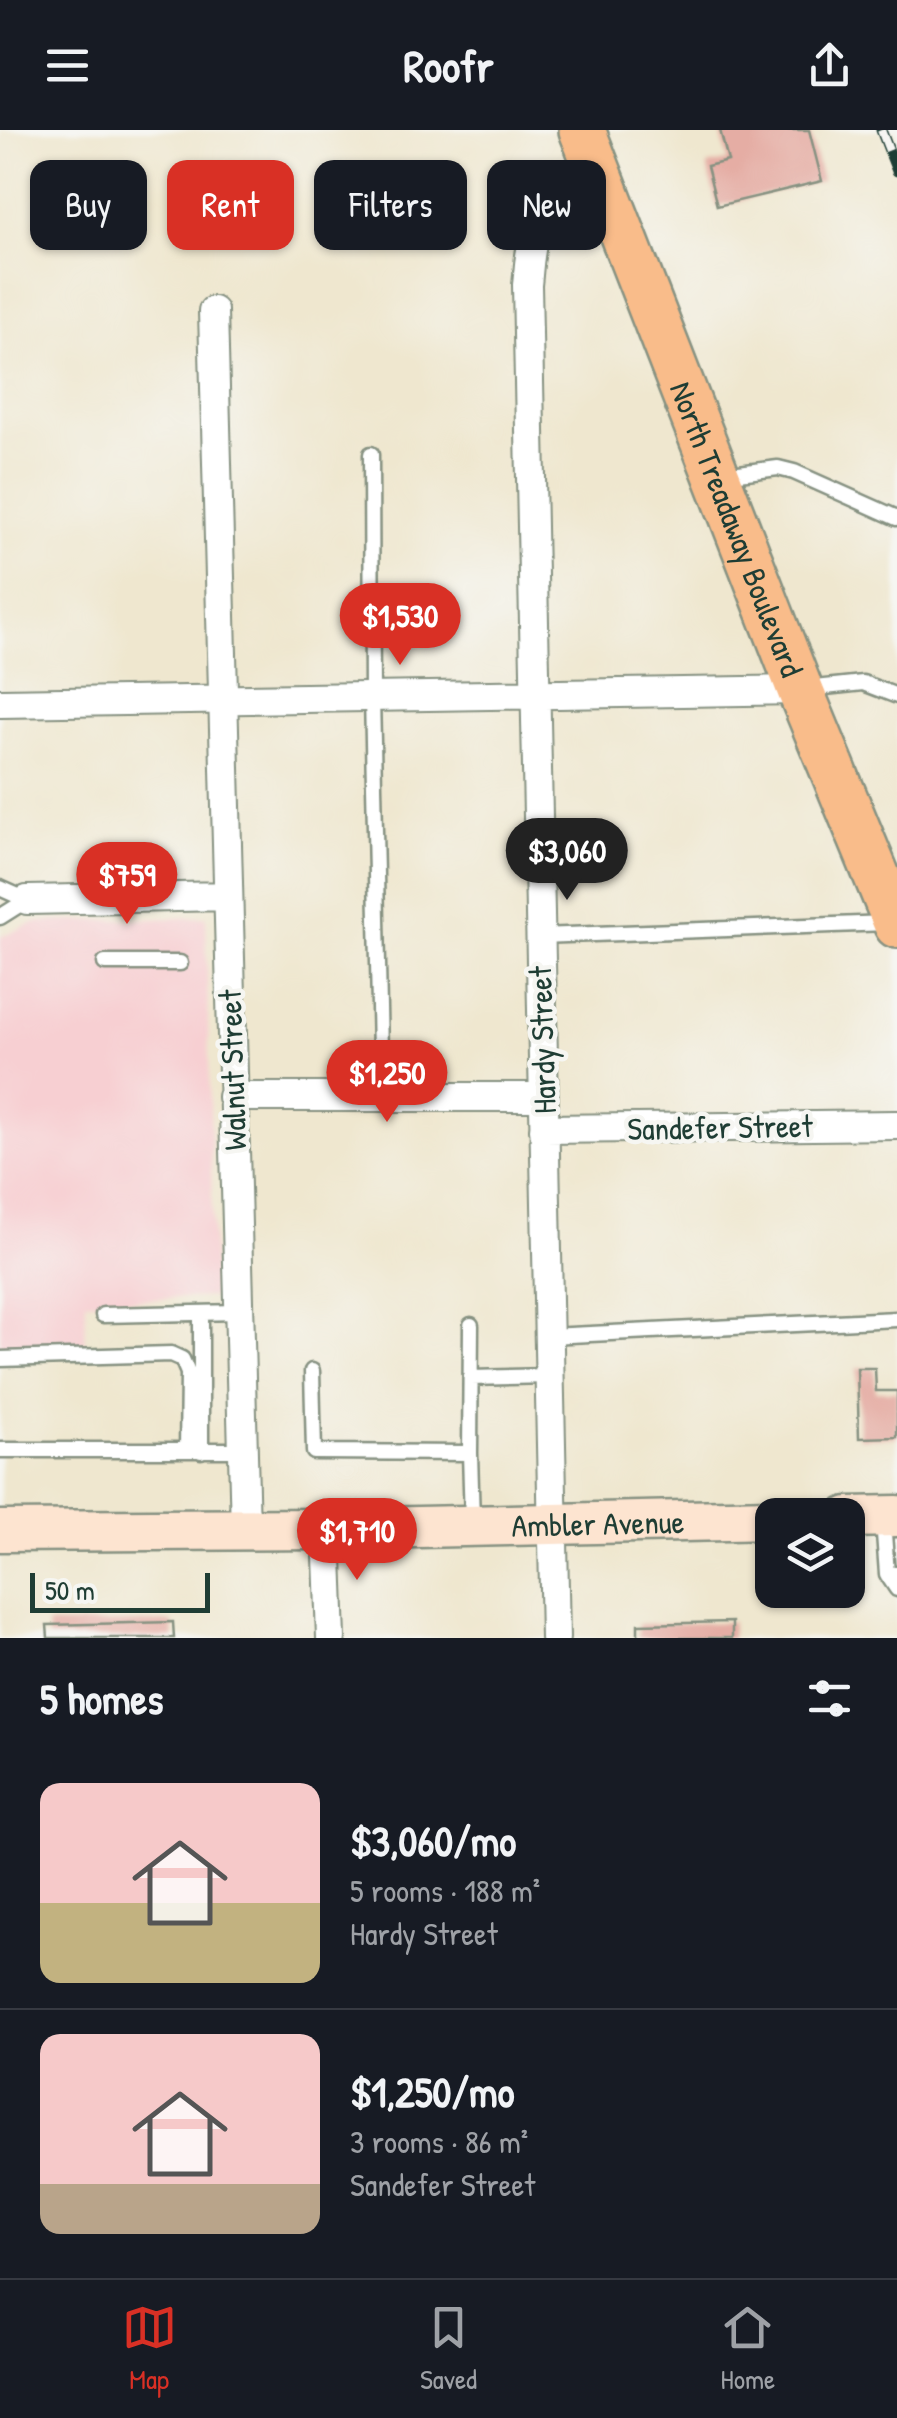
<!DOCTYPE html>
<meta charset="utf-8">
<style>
:root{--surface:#171b24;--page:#20242c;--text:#f1f3f6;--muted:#9ea1a6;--line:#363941;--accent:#d93025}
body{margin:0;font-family:"Patrick Hand",sans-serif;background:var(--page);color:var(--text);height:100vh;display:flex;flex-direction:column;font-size:38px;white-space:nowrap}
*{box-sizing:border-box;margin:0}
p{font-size:32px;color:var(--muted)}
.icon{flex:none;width:55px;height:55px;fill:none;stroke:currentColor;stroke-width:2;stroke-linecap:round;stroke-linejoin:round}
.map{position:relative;height:1508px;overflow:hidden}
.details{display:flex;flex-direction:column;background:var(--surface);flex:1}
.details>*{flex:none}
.hud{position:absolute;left:30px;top:30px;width:838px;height:90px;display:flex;gap:20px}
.tools{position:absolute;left:755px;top:1368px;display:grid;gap:20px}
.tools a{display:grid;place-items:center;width:110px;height:110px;border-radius:20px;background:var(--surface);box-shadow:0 2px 8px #0004;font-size:50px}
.scale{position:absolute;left:30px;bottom:25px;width:180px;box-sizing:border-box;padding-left:10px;border:5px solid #1f3d34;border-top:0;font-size:28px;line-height:35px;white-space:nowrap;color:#1f3d34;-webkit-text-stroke:8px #f6f6f2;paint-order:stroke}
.price{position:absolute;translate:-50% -85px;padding:0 22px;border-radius:35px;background:var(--accent);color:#fff;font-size:32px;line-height:65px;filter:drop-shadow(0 2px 5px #0008)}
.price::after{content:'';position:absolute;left:50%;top:60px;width:30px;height:22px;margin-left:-15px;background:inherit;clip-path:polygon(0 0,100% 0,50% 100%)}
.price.on{background:#222;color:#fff}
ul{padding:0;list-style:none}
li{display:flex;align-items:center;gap:30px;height:250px;padding:0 40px}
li+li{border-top:2px solid var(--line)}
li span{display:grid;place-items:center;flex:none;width:280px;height:200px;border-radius:20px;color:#555}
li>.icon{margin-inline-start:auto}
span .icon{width:120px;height:120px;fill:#fffc;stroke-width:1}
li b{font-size:42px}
h2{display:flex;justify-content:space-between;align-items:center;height:120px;padding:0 40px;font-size:42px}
.chip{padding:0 35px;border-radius:20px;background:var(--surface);box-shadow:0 2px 8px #0004;font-size:35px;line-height:90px}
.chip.on{background:var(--accent);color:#fff}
header{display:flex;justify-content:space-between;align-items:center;height:130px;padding:0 40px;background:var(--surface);font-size:45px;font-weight:800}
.menu{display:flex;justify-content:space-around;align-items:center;height:140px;border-top:2px solid var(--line);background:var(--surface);font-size:28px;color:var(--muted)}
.menu a{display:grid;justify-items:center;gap:5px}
.menu .on{color:var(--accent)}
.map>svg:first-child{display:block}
</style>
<header><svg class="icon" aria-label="menu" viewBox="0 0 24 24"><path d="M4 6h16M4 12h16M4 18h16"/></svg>Roofr<svg class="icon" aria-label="share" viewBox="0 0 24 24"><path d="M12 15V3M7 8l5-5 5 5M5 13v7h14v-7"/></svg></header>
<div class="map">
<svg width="897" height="1508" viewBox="0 0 897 1508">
<rect width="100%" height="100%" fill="#f6f6f2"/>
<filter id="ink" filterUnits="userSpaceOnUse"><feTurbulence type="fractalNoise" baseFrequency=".01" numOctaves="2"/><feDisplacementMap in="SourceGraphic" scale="20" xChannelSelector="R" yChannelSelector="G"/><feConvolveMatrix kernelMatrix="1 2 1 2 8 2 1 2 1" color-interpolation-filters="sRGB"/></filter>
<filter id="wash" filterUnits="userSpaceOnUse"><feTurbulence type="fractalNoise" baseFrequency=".0048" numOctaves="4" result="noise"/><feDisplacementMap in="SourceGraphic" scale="40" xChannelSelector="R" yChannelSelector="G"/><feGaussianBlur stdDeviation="2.25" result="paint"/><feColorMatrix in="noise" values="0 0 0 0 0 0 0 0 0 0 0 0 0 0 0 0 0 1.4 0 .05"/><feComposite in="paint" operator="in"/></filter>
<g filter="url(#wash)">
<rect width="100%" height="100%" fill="#efe7cf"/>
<path fill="#f7cfd2" d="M206 787 214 1167 86 1171 85 1218 0 1219V807L36 792Z"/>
<g id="blocks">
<path fill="#e5ada4" d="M720 0H809L822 51 717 76 707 36 728 31Z
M857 1238H875L876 1261H897V1307L859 1308Z
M173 1492 174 1508H48L47 1495Z
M732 1492V1508H638V1494Z"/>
</g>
</g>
<g filter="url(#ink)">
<use href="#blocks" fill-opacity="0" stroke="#879282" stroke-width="2.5"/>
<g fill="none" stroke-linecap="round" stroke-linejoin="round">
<defs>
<path id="service" d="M371 324 372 567 381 966
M723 345 778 338 794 342 897 388
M806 559 863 553 897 566
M0 758 27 770
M0 787 27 770
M540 806 888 793
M105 833H180
M201 1183V1321
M103 1185 238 1182
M549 1206 897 1189
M0 1229 171 1224 182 1229 188 1243 187 1320
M312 1241 314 1322 470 1323 471 1195
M471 1248 549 1246
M0 1320H243
M470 1323 472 1392
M883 1390 887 1444
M897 1444H887L897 1459"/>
<path id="minor" d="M213 181 245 1400
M0 573 800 560
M27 770 227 766
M232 967H542
M544 999 897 995
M327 1399 331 1508
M555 1508 527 155C529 139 529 119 535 105 547 77 573 58 597 39"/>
<g id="secondary">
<path d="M848 1387 897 1386"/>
<path id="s1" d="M0 1401 327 1399 772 1389"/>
</g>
<g id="primary">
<path id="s2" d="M582 0 800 560 897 795"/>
</g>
</defs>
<use href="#service" stroke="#879282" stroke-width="19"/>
<use href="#minor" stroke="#879282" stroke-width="32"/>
<use href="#secondary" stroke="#879282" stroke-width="45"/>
<use href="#primary" stroke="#879282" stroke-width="50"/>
<use href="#service" stroke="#fff" stroke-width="14"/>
<use href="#minor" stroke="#fff" stroke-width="28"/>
<use href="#secondary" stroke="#fde4d0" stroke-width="40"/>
<use href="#primary" stroke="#f9bc8a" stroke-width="45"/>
<defs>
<path id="rail" d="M881 0 897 41"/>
</defs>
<use href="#rail" stroke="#1f3d34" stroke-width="11"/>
<use href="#rail" stroke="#f6f6f2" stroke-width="8" stroke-dasharray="22" stroke-linecap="butt"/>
</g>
</g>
<g text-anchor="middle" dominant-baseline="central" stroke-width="9" stroke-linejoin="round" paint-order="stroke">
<g font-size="32" fill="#1f3d34" stroke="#f6f6f2">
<text stroke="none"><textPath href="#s2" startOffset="428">North Treadaway Boulevard</textPath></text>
<text transform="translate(542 910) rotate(-92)">Hardy Street</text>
<text transform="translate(232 940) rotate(-92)">Walnut Street</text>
<text transform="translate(720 997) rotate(-1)">Sandefer Street</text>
<text stroke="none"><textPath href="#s1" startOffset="598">Ambler Avenue</textPath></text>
</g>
</g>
</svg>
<div class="tools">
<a><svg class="icon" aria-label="layers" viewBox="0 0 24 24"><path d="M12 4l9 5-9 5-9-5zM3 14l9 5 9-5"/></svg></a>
</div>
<div class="scale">50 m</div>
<b class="price" style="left:400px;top:538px">$1,530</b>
<b class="price on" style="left:567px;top:773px">$3,060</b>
<b class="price" style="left:127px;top:797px">$759</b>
<b class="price" style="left:387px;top:995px">$1,250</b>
<b class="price" style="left:357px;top:1453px">$1,710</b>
<div class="hud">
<a class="chip">Buy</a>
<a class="chip on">Rent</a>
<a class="chip">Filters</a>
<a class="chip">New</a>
</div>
</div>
<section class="details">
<h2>5 homes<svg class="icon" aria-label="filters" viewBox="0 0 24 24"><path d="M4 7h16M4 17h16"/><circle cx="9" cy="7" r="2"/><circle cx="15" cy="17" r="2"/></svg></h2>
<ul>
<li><span style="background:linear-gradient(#f6c9c9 60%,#c2b280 0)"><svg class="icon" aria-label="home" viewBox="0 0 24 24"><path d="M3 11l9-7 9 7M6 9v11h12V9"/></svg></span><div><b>$3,060/mo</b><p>5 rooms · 188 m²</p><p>Hardy Street</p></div></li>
<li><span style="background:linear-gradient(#f6c9c9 75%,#b9a48a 0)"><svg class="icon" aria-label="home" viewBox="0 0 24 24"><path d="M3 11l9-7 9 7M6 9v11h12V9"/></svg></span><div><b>$1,250/mo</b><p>3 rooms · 86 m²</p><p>Sandefer Street</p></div></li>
</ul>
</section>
<nav class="menu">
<a class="on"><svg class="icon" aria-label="map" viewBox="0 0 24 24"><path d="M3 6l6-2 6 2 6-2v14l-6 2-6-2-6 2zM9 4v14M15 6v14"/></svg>Map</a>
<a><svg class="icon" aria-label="saved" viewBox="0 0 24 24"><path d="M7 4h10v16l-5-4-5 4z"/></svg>Saved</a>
<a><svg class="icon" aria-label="home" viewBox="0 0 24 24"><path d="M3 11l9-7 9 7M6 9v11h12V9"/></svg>Home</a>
</nav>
